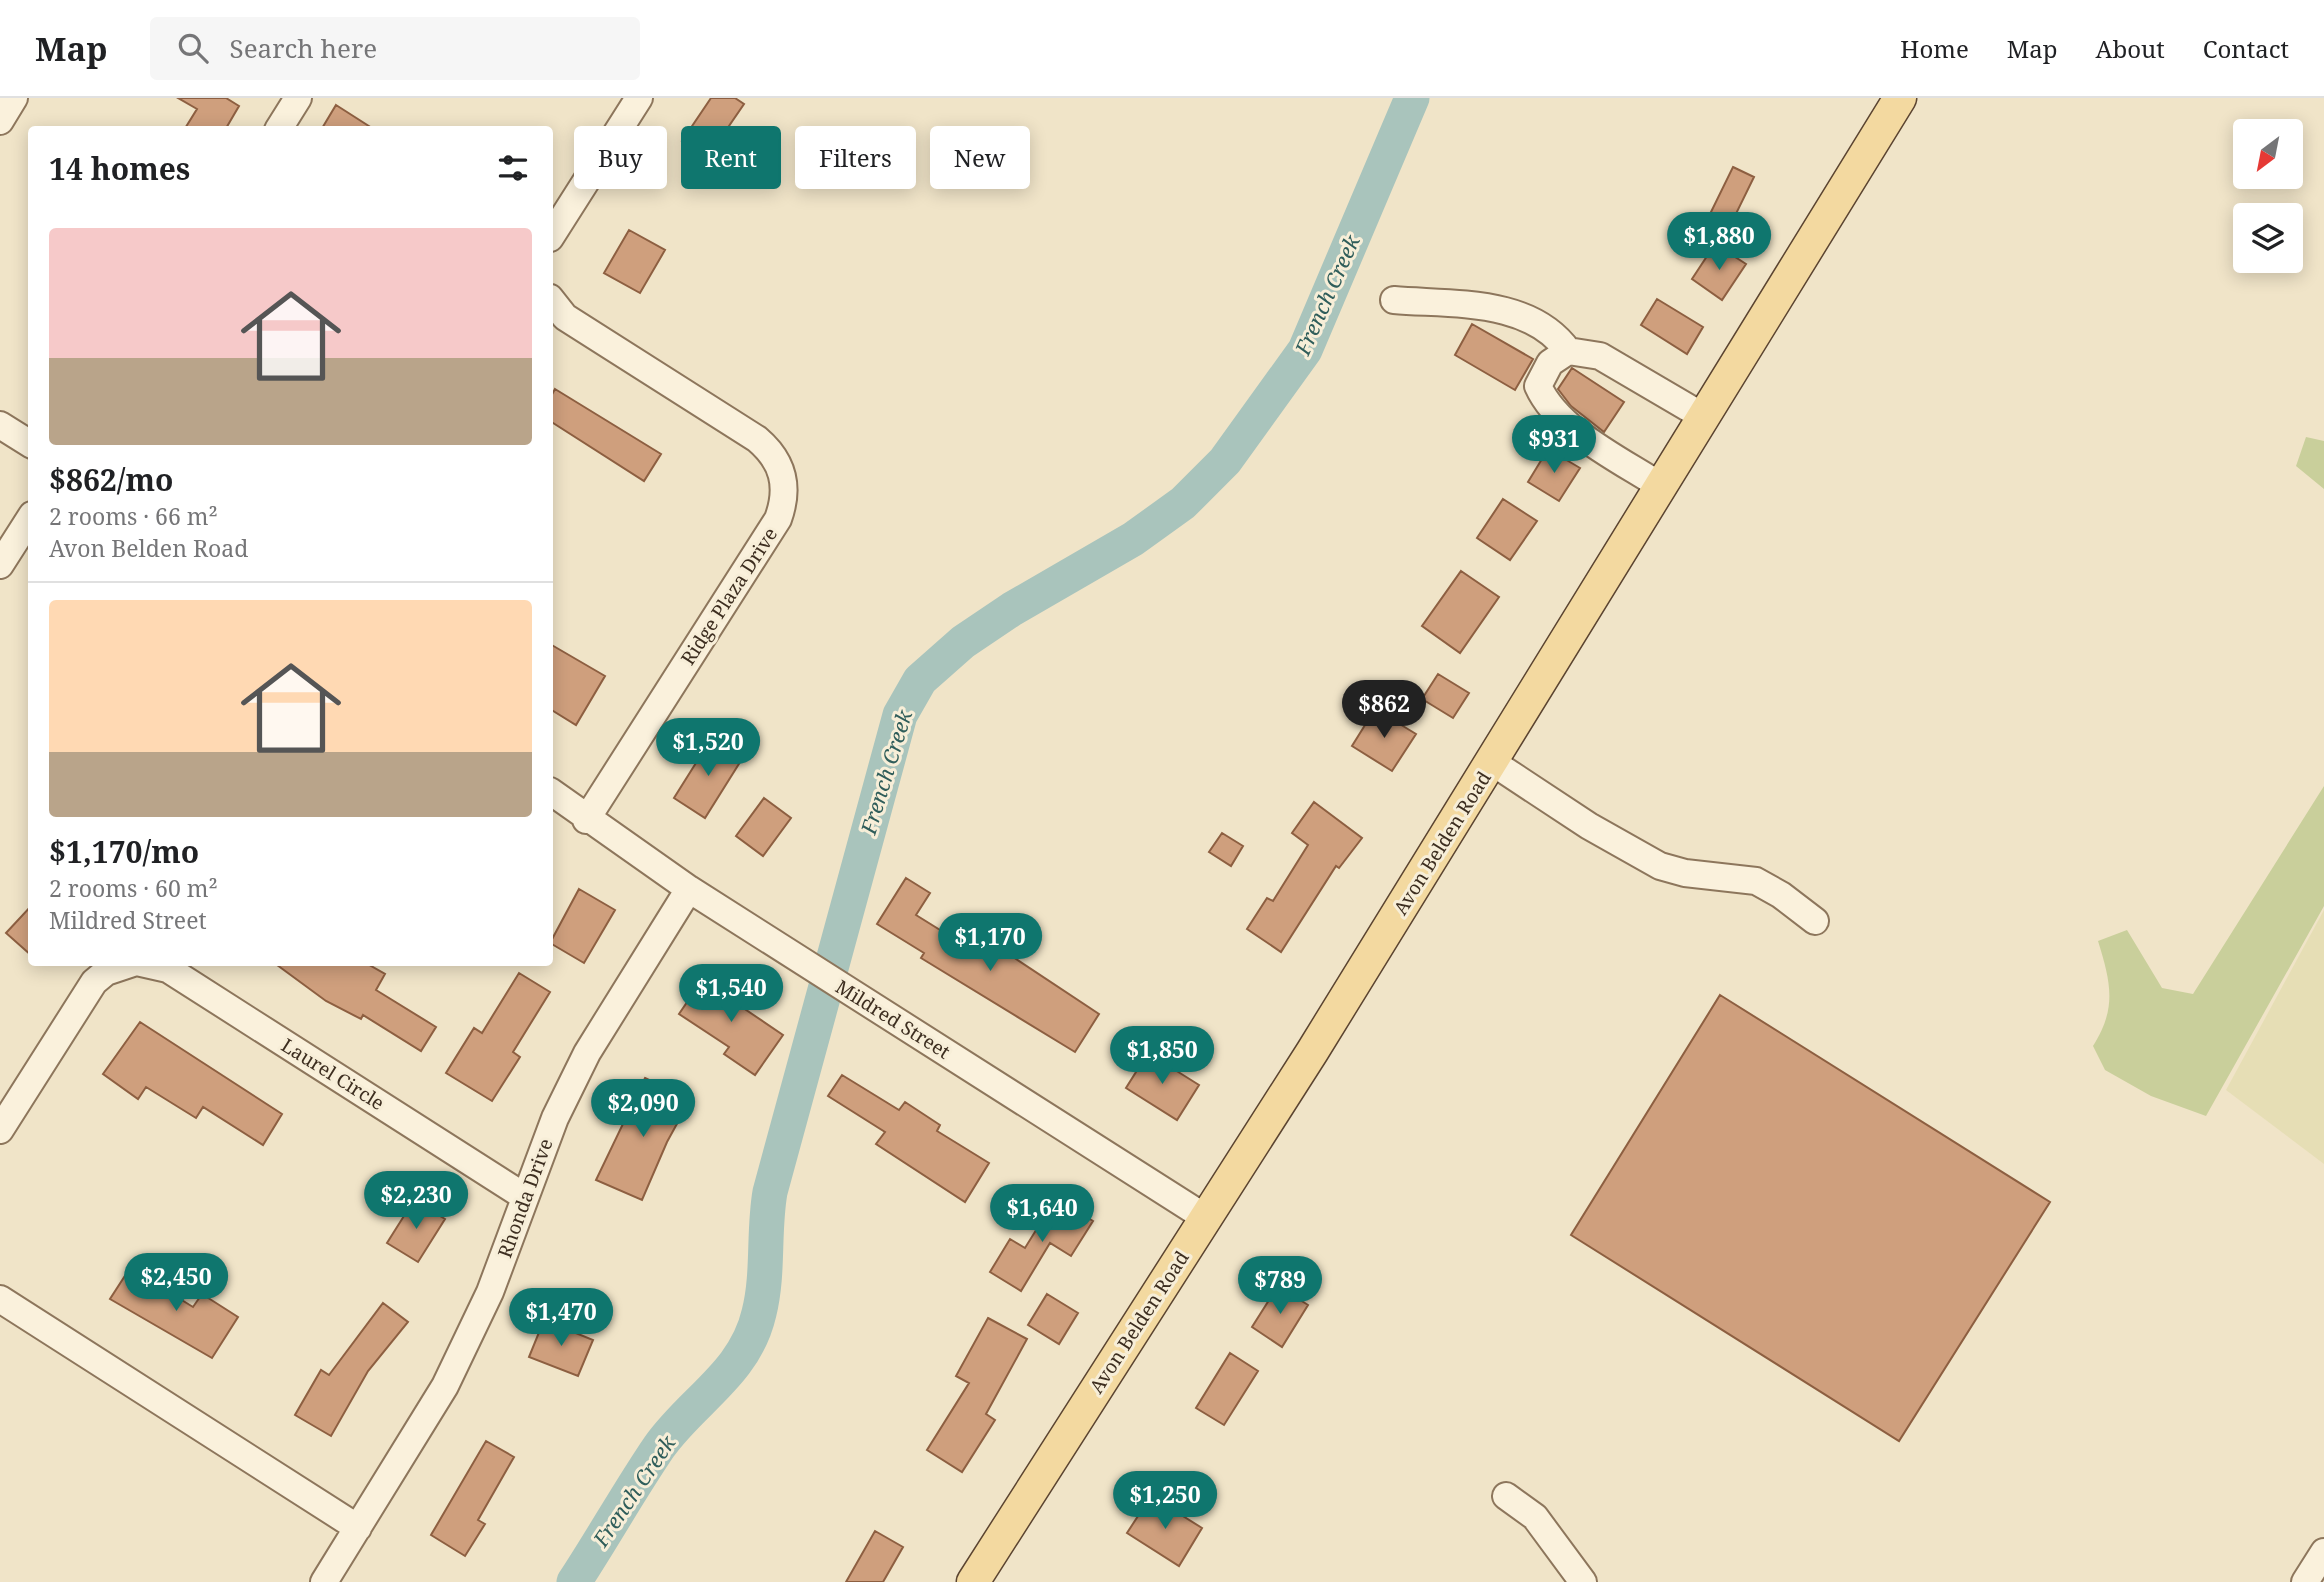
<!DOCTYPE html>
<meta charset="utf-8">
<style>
:root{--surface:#fff;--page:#f6f6f6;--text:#202124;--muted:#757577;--line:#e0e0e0;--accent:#0f766e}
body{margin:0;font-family:"Noto Serif",serif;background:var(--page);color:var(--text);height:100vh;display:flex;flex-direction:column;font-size:26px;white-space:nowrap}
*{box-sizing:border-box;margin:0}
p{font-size:23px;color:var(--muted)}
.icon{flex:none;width:38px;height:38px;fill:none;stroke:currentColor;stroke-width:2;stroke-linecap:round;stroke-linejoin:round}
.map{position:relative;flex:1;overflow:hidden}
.drawer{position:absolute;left:28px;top:28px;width:525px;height:840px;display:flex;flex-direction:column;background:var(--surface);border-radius:7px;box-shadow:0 4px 18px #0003}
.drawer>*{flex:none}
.hud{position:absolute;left:574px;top:28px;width:665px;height:63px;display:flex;gap:14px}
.needle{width:46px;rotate:212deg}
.fabs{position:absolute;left:2233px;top:21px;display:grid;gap:14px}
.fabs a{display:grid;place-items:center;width:70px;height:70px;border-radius:7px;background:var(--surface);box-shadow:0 4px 18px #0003;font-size:35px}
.price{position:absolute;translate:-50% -60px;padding:0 16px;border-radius:24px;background:var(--accent);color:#fff;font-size:23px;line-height:46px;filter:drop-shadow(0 2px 4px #0008)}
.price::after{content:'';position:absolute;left:50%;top:42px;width:21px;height:16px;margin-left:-10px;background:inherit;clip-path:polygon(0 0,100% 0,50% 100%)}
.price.active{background:#222;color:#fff}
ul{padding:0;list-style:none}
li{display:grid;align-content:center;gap:14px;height:371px;padding:0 21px}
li+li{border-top:2px solid var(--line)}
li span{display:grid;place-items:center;height:217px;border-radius:7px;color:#555}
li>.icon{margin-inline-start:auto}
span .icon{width:126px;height:126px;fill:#fffc;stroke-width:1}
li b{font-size:30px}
h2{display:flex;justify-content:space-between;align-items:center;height:84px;padding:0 21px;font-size:30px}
.tag{padding:0 24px;border-radius:7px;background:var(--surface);box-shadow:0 4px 18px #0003;font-size:24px;line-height:63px}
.tag.active{background:var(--accent);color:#fff}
header{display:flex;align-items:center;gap:42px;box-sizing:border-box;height:98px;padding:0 35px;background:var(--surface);border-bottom:2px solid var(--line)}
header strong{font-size:33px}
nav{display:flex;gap:38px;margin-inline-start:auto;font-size:24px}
.search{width:490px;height:63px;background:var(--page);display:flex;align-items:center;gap:18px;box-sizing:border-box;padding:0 24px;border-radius:7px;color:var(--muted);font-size:26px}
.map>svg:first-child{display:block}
</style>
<header>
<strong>Map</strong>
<div class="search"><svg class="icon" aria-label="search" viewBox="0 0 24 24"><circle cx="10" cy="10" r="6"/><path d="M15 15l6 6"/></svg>Search here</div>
<nav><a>Home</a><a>Map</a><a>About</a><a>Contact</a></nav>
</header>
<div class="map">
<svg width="2324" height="1484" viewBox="0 0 2324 1484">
<rect width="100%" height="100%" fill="#f0e4c8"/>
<path fill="#e6deb5" d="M2324 812V1066L2226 992Z"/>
<path fill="#c9cf9b" d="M2306 339 2324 343V391L2296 368Z
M2324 688V808L2206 1018 2151 998 2105 972 2093 948C2117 910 2111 885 2098 843L2127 832 2162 890 2193 896Z"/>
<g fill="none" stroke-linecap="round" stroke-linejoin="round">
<path stroke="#a9c4bc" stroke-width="35" d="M574 1484C603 1440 629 1393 659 1349 692 1302 745 1276 759 1215 769 1175 763 1134 770 1094L900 617 920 582 963 544 1012 511 1133 441 1183 405 1225 363 1305 252 1412 0"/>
</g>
<path fill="#cf9f7d" stroke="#8d5f41" stroke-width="2" d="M178 0H226L239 8 225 32H184L197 11Z
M711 0H735L744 6 707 60 682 43Z
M336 7 375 32H321Z
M1733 69 1754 79 1731 126 1710 116Z
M629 132 665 152 640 195 604 175Z
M1715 146 1746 166 1722 202 1692 181Z
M1657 201 1703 229 1687 256 1641 227Z
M1472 226 1533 261 1515 292 1455 257Z
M1572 270 1624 304 1604 334 1571 308 1558 291Z
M555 291 661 356 644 383 550 323V300Z
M1548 351 1580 370 1559 403 1528 384Z
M1503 401 1537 423 1510 462 1477 440Z
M1461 473 1499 499 1460 555 1422 528Z
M550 546 605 578 576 627 550 611Z
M1438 576 1469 595 1453 620 1422 601Z
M1375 611 1416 636 1392 673 1352 648Z
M711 641 742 661 705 720 674 700Z
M764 700 791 720 763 758 736 738Z
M1314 704 1362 740 1339 770 1336 768 1281 854 1247 831 1267 800 1273 803 1308 747 1292 735Z
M1222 735 1243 748 1231 768 1209 754Z
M906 780 930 795 916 817 990 863 998 849 1099 916 1075 954 921 860 924 855 877 826Z
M579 791 615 812 584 865 550 845Z
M32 807V858L6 835Z
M273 864H364L385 876 376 892 436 929 421 953 363 917 361 921 326 903Z
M519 875 550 894 513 954 520 959 492 1003 446 975 474 930 482 935Z
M707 875 738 896 733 903 783 937 755 977 724 956 729 949 679 916Z
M1720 897 2050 1104 1899 1343 1571 1137Z
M140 924 282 1016 263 1047 203 1009 196 1020 146 989 138 1001 103 976Z
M1148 955 1199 987 1177 1022 1126 990Z
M842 977 899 1012 905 1004 940 1027 937 1033 989 1065 965 1104 876 1046 885 1034 828 998Z
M645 980 690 1002 667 1044 642 1102 596 1082Z
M1056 1100 1093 1123 1071 1158 1050 1145 1021 1193 990 1174 1010 1141 1025 1150Z
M414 1102 445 1121 418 1164 387 1145Z
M130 1170 193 1209 202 1196 238 1219 212 1260 110 1201Z
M1278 1188 1308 1207 1282 1249 1252 1229Z
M1047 1196 1078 1215 1059 1246 1028 1227Z
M383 1205 408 1224 368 1273 331 1338 295 1317 321 1272 329 1277Z
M988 1220 1027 1241 986 1316 995 1322 962 1374 927 1352 969 1285 956 1278Z
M544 1222 593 1242 578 1278 529 1259Z
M1230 1255 1258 1273 1224 1327 1196 1310Z
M486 1343 514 1359 478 1422 485 1426 465 1458 431 1437Z
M1151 1398 1202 1430 1179 1468 1127 1435Z
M875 1433 903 1449 883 1484H846Z"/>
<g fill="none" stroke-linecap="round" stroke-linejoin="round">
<defs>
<path id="minor" d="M0 23 14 0
M278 32 298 0
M550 140 639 0
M550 200 565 219 757 341C783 363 790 388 778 421L586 722
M1394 202C1453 207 1530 200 1568 253
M0 327 32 347
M1662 389C1621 362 1558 333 1538 288L1550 265 1568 253 1600 258 1704 319
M0 467 32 417
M1492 664 1589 728 1660 768 1685 775 1756 783 1781 797 1815 823
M550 693 689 791 1206 1120
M137 864 168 871 525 1099
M0 1032 94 884 106 874 136 864
M0 1201 358 1430
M1506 1398 1535 1419 1583 1484
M324 1484 445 1288 490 1194 555 1020 587 955 689 791
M2305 1484 2324 1454"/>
<path id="major" d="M973 1484 1312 954 1900 0"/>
</defs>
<use href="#minor" stroke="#8d765c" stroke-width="30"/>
<use href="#major" stroke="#5b4430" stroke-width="35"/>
<use href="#minor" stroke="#faf1dc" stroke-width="26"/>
<use href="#major" stroke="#f3d9a0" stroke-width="32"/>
</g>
<g text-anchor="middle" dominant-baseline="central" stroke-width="6" stroke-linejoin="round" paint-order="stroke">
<g font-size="19" fill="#3d2e20" stroke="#f7eed8">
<text transform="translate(729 498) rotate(-57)">Ridge Plaza Drive</text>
<text transform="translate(1442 745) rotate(-58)">Avon Belden Road</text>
<text transform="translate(893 921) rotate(32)">Mildred Street</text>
<text transform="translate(333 976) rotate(32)">Laurel Circle</text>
<text transform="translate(525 1100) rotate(-70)">Rhonda Drive</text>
<text transform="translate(1139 1224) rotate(-57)">Avon Belden Road</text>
</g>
<g font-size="21" font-style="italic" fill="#2f5d5a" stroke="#f7eed8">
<text transform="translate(1327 197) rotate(-66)">French Creek</text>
<text transform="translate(886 674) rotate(-73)">French Creek</text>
<text transform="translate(634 1393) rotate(-56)">French Creek</text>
</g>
</g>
</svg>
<div class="fabs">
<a><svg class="needle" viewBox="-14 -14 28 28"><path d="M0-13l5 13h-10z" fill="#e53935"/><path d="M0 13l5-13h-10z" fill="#757577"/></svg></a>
<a><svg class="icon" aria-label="layers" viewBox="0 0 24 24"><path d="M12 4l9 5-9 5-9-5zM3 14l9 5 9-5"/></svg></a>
</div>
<b class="price" style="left:1719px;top:174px">$1,880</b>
<b class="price" style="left:1554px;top:377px">$931</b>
<b class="price active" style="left:1384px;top:642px">$862</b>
<b class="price" style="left:708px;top:680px">$1,520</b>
<b class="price" style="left:990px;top:875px">$1,170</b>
<b class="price" style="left:731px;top:926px">$1,540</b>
<b class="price" style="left:1162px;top:988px">$1,850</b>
<b class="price" style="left:643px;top:1041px">$2,090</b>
<b class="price" style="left:416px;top:1133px">$2,230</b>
<b class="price" style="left:1042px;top:1146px">$1,640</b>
<b class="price" style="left:176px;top:1215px">$2,450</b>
<b class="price" style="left:1280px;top:1218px">$789</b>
<b class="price" style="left:561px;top:1250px">$1,470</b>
<b class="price" style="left:1165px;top:1433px">$1,250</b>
<div class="hud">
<a class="tag">Buy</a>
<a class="tag active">Rent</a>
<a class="tag">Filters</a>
<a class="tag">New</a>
</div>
<section class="drawer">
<h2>14 homes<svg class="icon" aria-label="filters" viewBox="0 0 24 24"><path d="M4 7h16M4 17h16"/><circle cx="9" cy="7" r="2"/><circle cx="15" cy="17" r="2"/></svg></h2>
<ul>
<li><span style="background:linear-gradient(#f6c9c9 60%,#b9a48a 0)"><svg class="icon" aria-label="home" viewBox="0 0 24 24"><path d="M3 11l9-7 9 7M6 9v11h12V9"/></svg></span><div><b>$862/mo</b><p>2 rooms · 66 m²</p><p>Avon Belden Road</p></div></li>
<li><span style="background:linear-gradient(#ffd9b3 70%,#b9a48a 0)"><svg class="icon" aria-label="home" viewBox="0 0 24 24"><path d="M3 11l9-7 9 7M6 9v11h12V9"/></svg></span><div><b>$1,170/mo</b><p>2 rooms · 60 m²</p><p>Mildred Street</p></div></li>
</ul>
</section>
</div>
